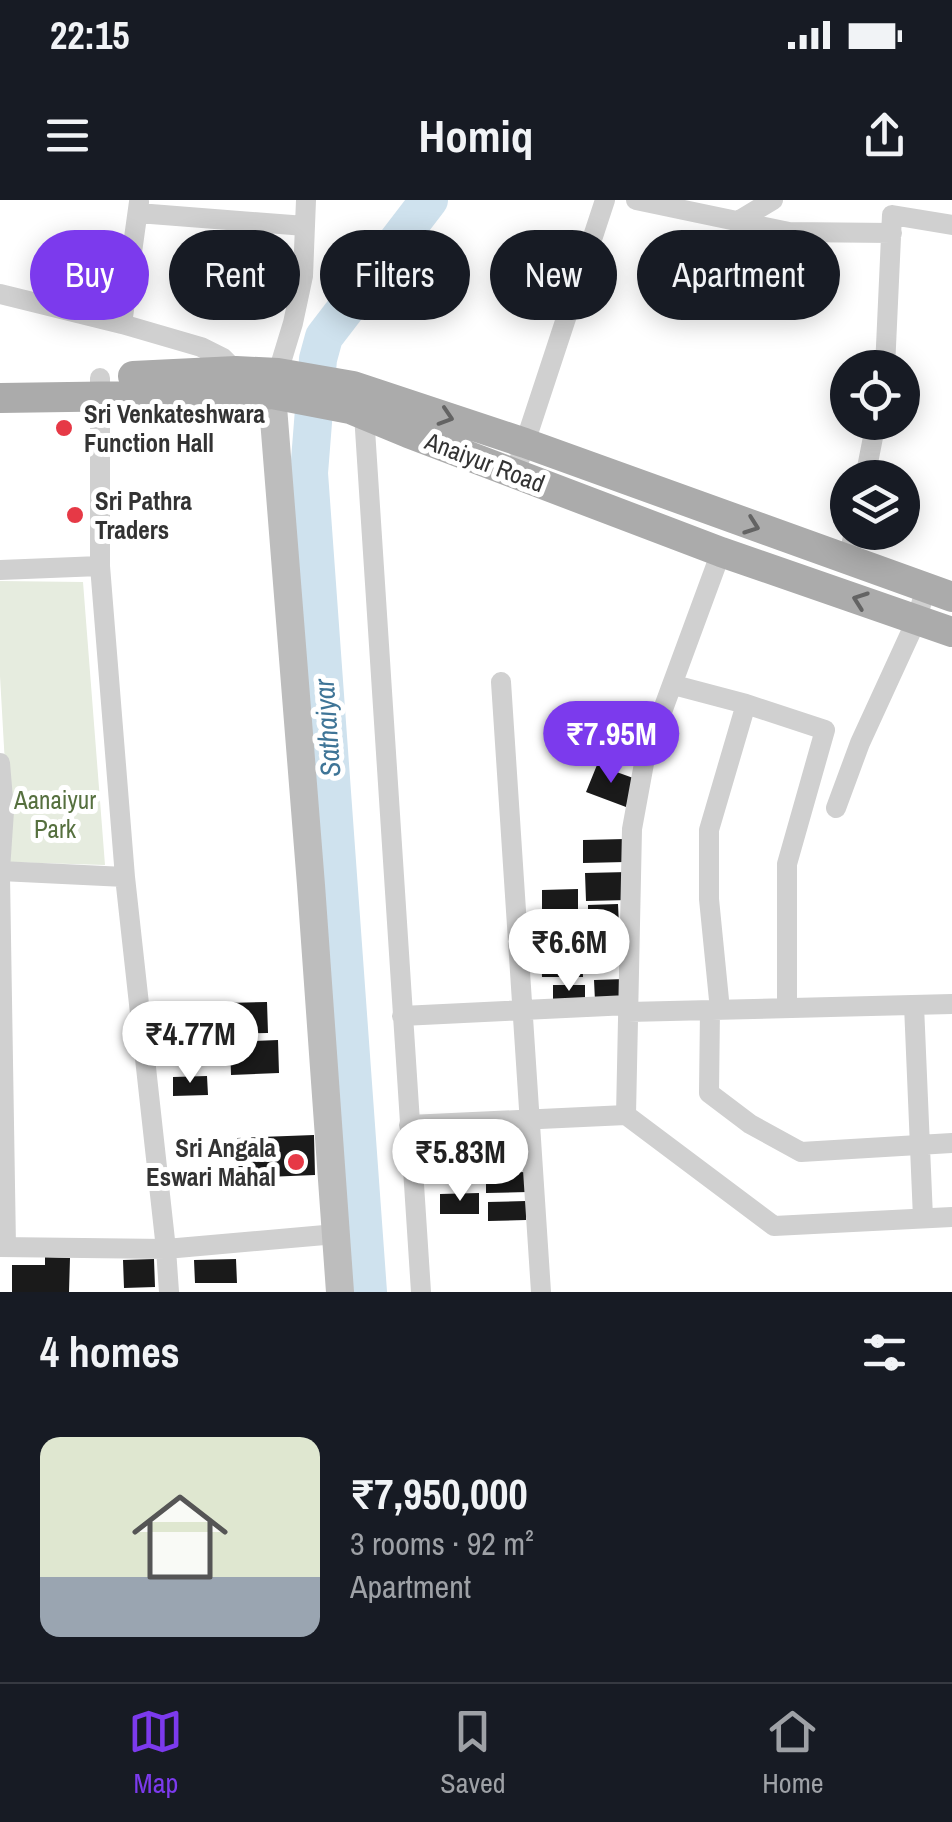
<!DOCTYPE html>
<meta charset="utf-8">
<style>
:root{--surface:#171b24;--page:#242831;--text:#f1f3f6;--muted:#9ea1a6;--line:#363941;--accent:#7c3aed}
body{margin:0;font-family:"Archivo Narrow",sans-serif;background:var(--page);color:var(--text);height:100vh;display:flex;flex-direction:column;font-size:38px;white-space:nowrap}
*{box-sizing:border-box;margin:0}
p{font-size:32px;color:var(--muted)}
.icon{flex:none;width:55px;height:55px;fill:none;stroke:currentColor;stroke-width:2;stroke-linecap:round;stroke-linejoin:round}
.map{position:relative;height:1092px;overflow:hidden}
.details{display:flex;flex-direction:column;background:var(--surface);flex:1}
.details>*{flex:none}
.banner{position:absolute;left:30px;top:30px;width:892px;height:90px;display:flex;gap:20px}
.tools{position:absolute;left:830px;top:150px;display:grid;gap:20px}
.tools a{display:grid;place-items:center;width:90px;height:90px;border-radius:50%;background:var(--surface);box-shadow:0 5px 25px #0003;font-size:50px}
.price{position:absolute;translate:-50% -85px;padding:0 22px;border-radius:35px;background:#fff;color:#222;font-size:32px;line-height:65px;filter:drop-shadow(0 2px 5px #0008)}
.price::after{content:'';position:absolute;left:50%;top:60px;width:30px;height:22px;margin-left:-15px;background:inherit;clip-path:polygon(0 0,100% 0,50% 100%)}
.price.active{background:var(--accent);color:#fff}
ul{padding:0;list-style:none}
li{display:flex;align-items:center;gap:30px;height:250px;padding:0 40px}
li+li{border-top:2px solid var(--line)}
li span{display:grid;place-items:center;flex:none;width:280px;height:200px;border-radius:20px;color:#555}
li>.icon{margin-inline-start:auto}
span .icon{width:120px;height:120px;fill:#fffc;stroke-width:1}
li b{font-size:42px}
h2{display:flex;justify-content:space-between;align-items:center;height:120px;padding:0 40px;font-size:42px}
.tag{padding:0 35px;border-radius:45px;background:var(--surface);box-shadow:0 5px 25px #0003;font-size:35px;line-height:90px}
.tag.active{background:var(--accent);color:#fff}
.status{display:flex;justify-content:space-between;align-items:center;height:70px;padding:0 50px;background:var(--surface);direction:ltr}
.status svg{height:28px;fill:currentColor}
header{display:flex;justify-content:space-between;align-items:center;height:130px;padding:0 40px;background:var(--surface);font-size:45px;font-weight:700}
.menu{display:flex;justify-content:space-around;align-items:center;height:140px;border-top:2px solid var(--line);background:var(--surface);font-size:28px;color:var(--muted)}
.menu a{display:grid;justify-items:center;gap:5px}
.menu .active{color:var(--accent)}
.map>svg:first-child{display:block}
</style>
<div class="status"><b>22:15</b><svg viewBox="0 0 49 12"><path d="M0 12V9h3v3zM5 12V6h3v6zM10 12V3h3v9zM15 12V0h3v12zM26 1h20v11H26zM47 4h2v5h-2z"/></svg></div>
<header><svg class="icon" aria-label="menu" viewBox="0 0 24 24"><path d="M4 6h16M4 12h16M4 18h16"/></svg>Homiq<svg class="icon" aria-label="share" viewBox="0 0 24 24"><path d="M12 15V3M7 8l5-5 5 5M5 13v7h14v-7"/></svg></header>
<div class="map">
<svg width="952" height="1092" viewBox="0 0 952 1092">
<rect width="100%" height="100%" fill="#fff"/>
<path fill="#e6ecdf" d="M0 381 83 382 105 665 6 662 8 618 0 476Z"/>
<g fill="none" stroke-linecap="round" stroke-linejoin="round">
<path stroke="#cfe2ee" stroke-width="38" d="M368 1092 309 273 318 159 324 137 429 0"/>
</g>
<path fill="#1a1a1a" d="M597 565 636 579 626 607 586 592Z
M625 639V662L583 663V640Z
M628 672V700L586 701 585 673Z
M578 689V713L542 714V690Z
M618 704 619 726 588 727V705Z
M538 722H573V744H538Z
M590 743H624V762L591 763Z
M541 753H582L583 777H542Z
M624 779V800L595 801 594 780Z
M553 785H585V803L553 804Z
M267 802 268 833 227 834 226 803Z
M278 840 279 873 231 875 230 842Z
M207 876 208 895 173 896V877Z
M314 935 315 975 238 978 237 938Z
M480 942H523L524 963H481Z
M439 946H475V969L439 970Z
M527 972 528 992 486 993V973Z
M479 993V1014H440V994Z
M526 1001V1020L488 1021V1002Z
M45 1057 70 1058 69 1092H12V1065H45Z
M154 1059 155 1087 124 1088 123 1060Z
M236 1059 237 1083H195L194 1060Z"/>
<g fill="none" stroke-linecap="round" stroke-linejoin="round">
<path stroke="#d0d0d0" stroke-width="20" d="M636 0 789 32 892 33
M138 13 305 26
M738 21 773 0
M0 94 122 124 201 147 223 158 236 171
M122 124 139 2
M885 168 892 15 952 25
M100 178V366
M275 182 293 123 303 76 306 0
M364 214 421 1092
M515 273 605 0
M865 278 876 222
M848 361 854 332
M0 370 100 366 125 677 166 1049 336 1034
M501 482 541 1092
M674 485 746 504 825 530 787 664V808
M0 563 4 611 0 670
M836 608 860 543 916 421 926 388
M0 671 125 677
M0 676 6 1047
M914 805 923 1018
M710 810 709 893 750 924 801 952 952 943
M720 810 709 699V630L746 504
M628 812 952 804
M402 816 628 805
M626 915 632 629 645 558 721 352
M409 925 626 915 774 1026 952 1017
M0 1047 166 1049 169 1092"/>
<path stroke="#bdbdbd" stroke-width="28" d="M272 194 311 685 340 1092"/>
<path stroke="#ababab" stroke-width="30" d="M133 176 236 171 278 173 353 186 525 243 952 397
M0 198 272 194 350 209 408 233 721 352 952 432"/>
</g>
<defs><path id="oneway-chevron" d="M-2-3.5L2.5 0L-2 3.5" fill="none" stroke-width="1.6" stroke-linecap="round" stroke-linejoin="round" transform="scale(2.5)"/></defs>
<g stroke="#636363">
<use href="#oneway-chevron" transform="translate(446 217) rotate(18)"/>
<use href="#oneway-chevron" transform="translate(752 326) rotate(20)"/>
<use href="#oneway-chevron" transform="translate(860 400) rotate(-160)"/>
</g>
<g fill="#e63946" stroke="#fff" stroke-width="4">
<circle cx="64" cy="228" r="10"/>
<circle cx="75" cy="315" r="10"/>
<circle cx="296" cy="962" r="10"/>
</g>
<g text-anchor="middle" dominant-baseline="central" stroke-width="10" stroke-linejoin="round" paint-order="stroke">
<g font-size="25" font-weight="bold" fill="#333" stroke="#fff" text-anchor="start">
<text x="84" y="214">Sri Venkateshwara<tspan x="84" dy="29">Function Hall</tspan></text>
<text x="95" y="301">Sri Pathra<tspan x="95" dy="29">Traders</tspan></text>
<text x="276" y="948" text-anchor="end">Sri Angala<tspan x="276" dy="29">Eswari Mahal</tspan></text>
</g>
<g font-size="25" fill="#333" stroke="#fff">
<text transform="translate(485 262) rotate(21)">Anaiyur Road</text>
</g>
<g font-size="25" fill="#56703f" stroke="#fff">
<text x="55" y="600">Aanaiyur<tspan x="55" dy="29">Park</tspan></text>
</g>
<g font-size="28" font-style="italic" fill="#3f7597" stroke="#fff">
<text transform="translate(327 528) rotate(-94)">Sathaiyar</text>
</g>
</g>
</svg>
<div class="tools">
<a><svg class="icon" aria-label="locate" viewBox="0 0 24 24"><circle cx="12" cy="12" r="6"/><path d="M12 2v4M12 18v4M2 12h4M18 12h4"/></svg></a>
<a><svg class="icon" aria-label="layers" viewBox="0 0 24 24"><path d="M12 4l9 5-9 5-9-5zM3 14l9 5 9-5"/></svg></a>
</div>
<b class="price active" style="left:611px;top:586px">₹7.95M</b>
<b class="price" style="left:569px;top:794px">₹6.6M</b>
<b class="price" style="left:190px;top:886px">₹4.77M</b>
<b class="price" style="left:460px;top:1004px">₹5.83M</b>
<div class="banner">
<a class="tag active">Buy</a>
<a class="tag">Rent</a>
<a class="tag">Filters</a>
<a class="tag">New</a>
<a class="tag">Apartment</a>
</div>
</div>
<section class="details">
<h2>4 homes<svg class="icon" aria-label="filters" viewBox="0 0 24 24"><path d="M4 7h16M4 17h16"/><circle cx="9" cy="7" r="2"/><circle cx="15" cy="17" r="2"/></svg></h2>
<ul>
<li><span style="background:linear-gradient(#dfe7d0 70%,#9aa5b1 0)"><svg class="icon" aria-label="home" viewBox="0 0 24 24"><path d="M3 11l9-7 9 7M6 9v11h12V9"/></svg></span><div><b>₹7,950,000</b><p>3 rooms · 92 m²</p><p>Apartment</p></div></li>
</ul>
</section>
<nav class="menu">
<a class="active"><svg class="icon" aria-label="map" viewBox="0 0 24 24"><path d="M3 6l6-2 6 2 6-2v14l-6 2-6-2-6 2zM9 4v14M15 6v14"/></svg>Map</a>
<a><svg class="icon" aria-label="saved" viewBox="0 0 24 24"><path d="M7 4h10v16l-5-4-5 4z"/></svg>Saved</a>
<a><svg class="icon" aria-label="home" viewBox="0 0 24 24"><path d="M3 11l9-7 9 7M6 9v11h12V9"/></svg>Home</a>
</nav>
